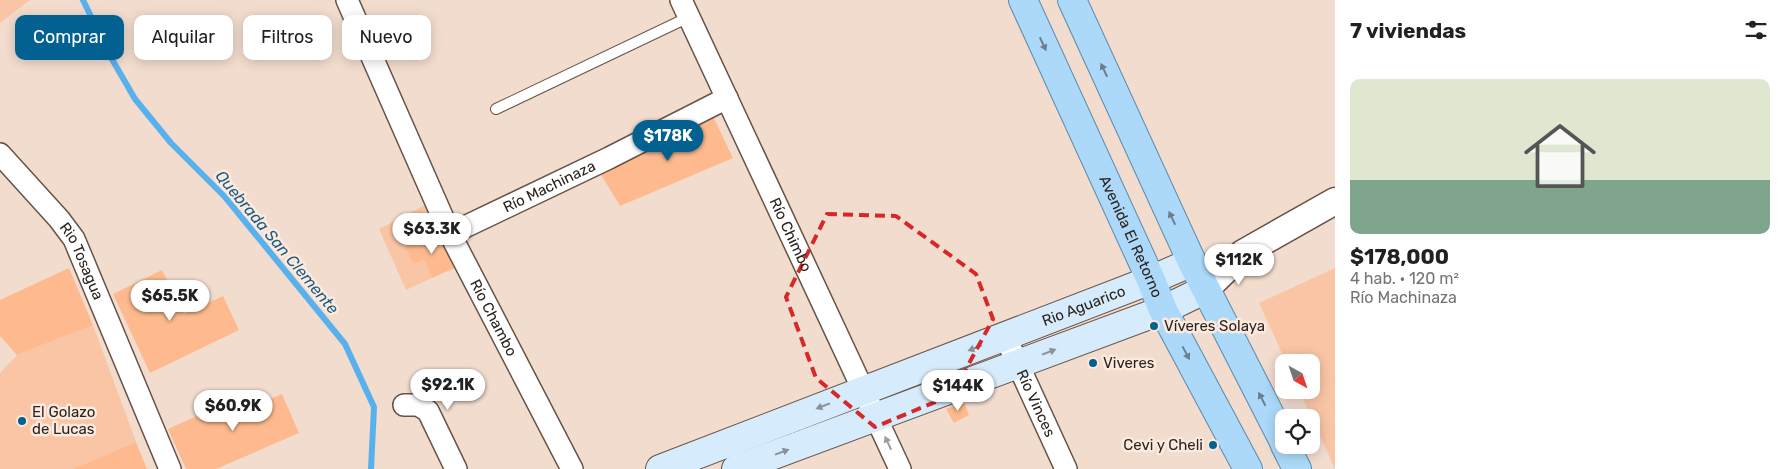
<!DOCTYPE html>
<html lang="es">
<meta charset="utf-8">
<style>
:root{--surface:#fff;--page:#f6f6f6;--text:#202124;--muted:#757577;--line:#e0e0e0;--accent:#036191}
body{margin:0;font-family:Rubik,sans-serif;background:var(--page);color:var(--text);height:100vh;display:flex;flex-direction:column;font-size:19px;white-space:nowrap}
*{box-sizing:border-box;margin:0}
p{font-size:16px;color:var(--muted)}
.icon{flex:none;width:28px;height:28px;fill:none;stroke:currentColor;stroke-width:2;stroke-linecap:round;stroke-linejoin:round}
.map{position:relative;flex:1;overflow:hidden}
.side{display:flex;flex-direction:column;background:var(--surface);width:450px}
.side>*{flex:none}
.banner{position:absolute;left:15px;top:15px;width:475px;height:45px;display:flex;gap:10px}
.needle{width:32px;rotate:140deg}
.fabs{position:absolute;left:1275px;top:354px;display:grid;gap:10px}
.fabs a{display:grid;place-items:center;width:45px;height:45px;border-radius:10px;background:var(--surface);box-shadow:0 2px 12px #0003;font-size:25px}
.price{position:absolute;translate:-50% -42px;padding:0 11px;border-radius:18px;background:#fff;color:#222;font-size:16px;line-height:32px;filter:drop-shadow(0 1px 2px #0008)}
.price::after{content:'';position:absolute;left:50%;top:30px;width:15px;height:11px;margin-left:-8px;background:inherit;clip-path:polygon(0 0,100% 0,50% 100%)}
.price.active{background:var(--accent);color:#fff}
ul{padding:0;list-style:none}
li{display:grid;align-content:center;gap:10px;height:265px;padding:0 15px}
li+li{border-top:1px solid var(--line)}
li span{display:grid;place-items:center;height:155px;border-radius:10px;color:#555}
li>.icon{margin-inline-start:auto}
span .icon{width:90px;height:90px;fill:#fffc;stroke-width:1}
li b{font-size:21px}
h2{display:flex;justify-content:space-between;align-items:center;height:60px;padding:0 15px;font-size:21px}
.pill{padding:0 18px;border-radius:10px;background:var(--surface);box-shadow:0 2px 12px #0003;font-size:18px;line-height:45px}
.pill.active{background:var(--accent);color:#fff}
main{display:flex;flex:1;min-height:0}
.map>svg:first-child{display:block}
</style>
<main>
<div class="map">
<svg width="1335" height="469" viewBox="0 0 1335 469">
<rect width="100%" height="100%" fill="#f2dcce"/>
<path fill="#f9c5a5" d="M0 0H30L0 23Z
M429 203 438 222 419 230 422 236 404 244 413 264 424 260 432 278 406 290 379 229Z
M1335 268V469L1299 390H1311V362H1286L1259 303Z
M93 325 136 442 72 469H0V373L17 355Z"/>
<g fill="none" stroke-linecap="round" stroke-linejoin="round">
<path stroke="#58b1ed" stroke-width="6" d="M83 0 109 54 135 99 171 143 225 197 345 344 374 407 371 469"/>
</g>
<path fill="#feba8e" d="M713 116 733 158 620 206 600 173Z
M426 234 430 243 445 236 459 266 432 278 424 260 413 264 404 244Z
M69 268 93 325 17 355 0 336V300Z
M162 270 184 314 223 296 239 330 150 373 113 294Z
M253 391 259 404 282 394 299 433 216 469H186L168 429Z
M964 402 969 415 954 423 946 409Z
M136 442 147 469H72Z"/>
<g fill="none" stroke-linecap="round" stroke-linejoin="round">
<defs>
<path id="service" d="M496 109 689 17"/>
<g id="minor">
<path id="s1" d="M347 0 450 234 572 469"/>
<path id="s2" d="M681 0 900 469"/>
<path id="s3" d="M0 154 59 219 74 239 170 469"/>
<path id="s4" d="M450 234 609 158 727 98"/>
<path id="s5" d="M1005 336 1066 469"/>
<path d="M404 405H418L428 411 456 469"/>
</g>
<path id="tertiary" d="M1206 289 1243 253 1335 201"/>
<g id="secondary">
<path id="s6" d="M660 469 1151 280 1192 262"/>
<path d="M736 469 1163 310 1206 289"/>
</g>
<g id="primary">
<path id="s7" d="M1023 0 1151 280 1163 310 1248 469"/>
<path d="M1072 0 1192 262 1284 442"/>
<path d="M1285 445 1297 469"/>
</g>
</defs>
<use href="#service" stroke="#665348" stroke-width="12"/>
<use href="#minor" stroke="#665348" stroke-width="24"/>
<use href="#tertiary" stroke="#665348" stroke-width="29"/>
<use href="#secondary" stroke="#665348" stroke-width="30"/>
<use href="#primary" stroke="#5b89aa" stroke-width="30"/>
<use href="#service" stroke="#fff" stroke-width="10"/>
<use href="#minor" stroke="#fff" stroke-width="21"/>
<use href="#tertiary" stroke="#fff" stroke-width="26"/>
<use href="#secondary" stroke="#d6ecfc" stroke-width="28"/>
<use href="#primary" stroke="#acd9f9" stroke-width="28"/>
</g>
<defs><path id="oneway-solid" d="M-6-.8H1V-3.2L6.5 0L1 3.2V.8H-6Z" transform="scale(1.25)"/></defs>
<g fill="#6c7e8c">
<use href="#oneway-solid" transform="translate(1043 44) rotate(65)"/>
<use href="#oneway-solid" transform="translate(1104 70) rotate(-115)"/>
<use href="#oneway-solid" transform="translate(1172 218) rotate(-115)"/>
<use href="#oneway-solid" transform="translate(1186 353) rotate(62)"/>
<use href="#oneway-solid" transform="translate(1262 399) rotate(-117)"/>
</g>
<g fill="#899298">
<use href="#oneway-solid" transform="translate(975 348) rotate(159)"/>
<use href="#oneway-solid" transform="translate(1049 352) rotate(-21)"/>
<use href="#oneway-solid" transform="translate(823 406) rotate(159)"/>
<use href="#oneway-solid" transform="translate(782 452) rotate(-20)"/>
</g>
<use fill="#a09c9a" href="#oneway-solid" transform="translate(888 443) rotate(-115)"/>
<path fill="none" stroke="#d62828" stroke-width="4" stroke-dasharray="10 6" stroke-linejoin="round" d="M827 214 896 216 976 274 993 319 952 395 875 427 816 378 786 297Z"/>
<g fill="#036191" stroke="#fceadf" stroke-width="2">
<circle cx="1154" cy="326" r="5"/>
<circle cx="1093" cy="363" r="5"/>
<circle cx="22" cy="421" r="5"/>
<circle cx="1213" cy="445" r="5"/>
</g>
<g text-anchor="middle" dominant-baseline="central" stroke-width="5" stroke-linejoin="round" paint-order="stroke">
<g font-size="15" fill="#2b231e" stroke="#fceadf">
<text stroke="none"><textPath href="#s4" startOffset="110">Río Machinaza</textPath></text>
<text stroke="none"><textPath href="#s2" startOffset="259">Río Chimbo</textPath></text>
<text stroke="none"><textPath href="#s7" startOffset="260">Avenida El Retorno</textPath></text>
<text stroke="none"><textPath href="#s3" startOffset="136">Rio Tosagua</textPath></text>
<text stroke="none"><textPath href="#s6" startOffset="454">Rio Aguarico</textPath></text>
<text stroke="none"><textPath href="#s1" startOffset="350">Río Chambo</textPath></text>
<text stroke="none"><textPath href="#s5" startOffset="74">Río Vinces</textPath></text>
</g>
<g font-size="15" fill="#2b231e" stroke="#fceadf" text-anchor="start">
<text x="1164" y="326">Víveres Solaya</text>
<text x="1103" y="363">Viveres</text>
<text x="32" y="412">El Golazo<tspan x="32" dy="17">de Lucas</tspan></text>
<text x="1203" y="445" text-anchor="end">Cevi y Cheli</text>
</g>
<g font-size="16" font-style="italic" fill="#1c5c84" stroke="#fceadf">
<text transform="translate(277 242) rotate(50)">Quebrada San Clemente</text>
</g>
</g>
</svg>
<div class="fabs">
<a><svg class="needle" viewBox="-14 -14 28 28"><path d="M0-13l5 13h-10z" fill="#e53935"/><path d="M0 13l5-13h-10z" fill="#757577"/></svg></a>
<a><svg class="icon" aria-label="locate" viewBox="0 0 24 24"><circle cx="12" cy="12" r="6"/><path d="M12 2v4M12 18v4M2 12h4M18 12h4"/></svg></a>
</div>
<b class="price active" style="left:668px;top:162px">$178K</b>
<b class="price" style="left:432px;top:255px">$63.3K</b>
<b class="price" style="left:1239px;top:286px">$112K</b>
<b class="price" style="left:170px;top:322px">$65.5K</b>
<b class="price" style="left:448px;top:411px">$92.1K</b>
<b class="price" style="left:958px;top:412px">$144K</b>
<b class="price" style="left:233px;top:432px">$60.9K</b>
<div class="banner">
<a class="pill active">Comprar</a>
<a class="pill">Alquilar</a>
<a class="pill">Filtros</a>
<a class="pill">Nuevo</a>
</div>
</div>
<section class="side">
<h2>7 viviendas<svg class="icon" aria-label="filters" viewBox="0 0 24 24"><path d="M4 7h16M4 17h16"/><circle cx="9" cy="7" r="2"/><circle cx="15" cy="17" r="2"/></svg></h2>
<ul>
<li><span style="background:linear-gradient(#dfe7d0 65%,#7fa58c 0)"><svg class="icon" aria-label="home" viewBox="0 0 24 24"><path d="M3 11l9-7 9 7M6 9v11h12V9"/></svg></span><div><b>$178,000</b><p>4 hab. · 120 m²</p><p>Río Machinaza</p></div></li>
</ul>
</section>
</main>
